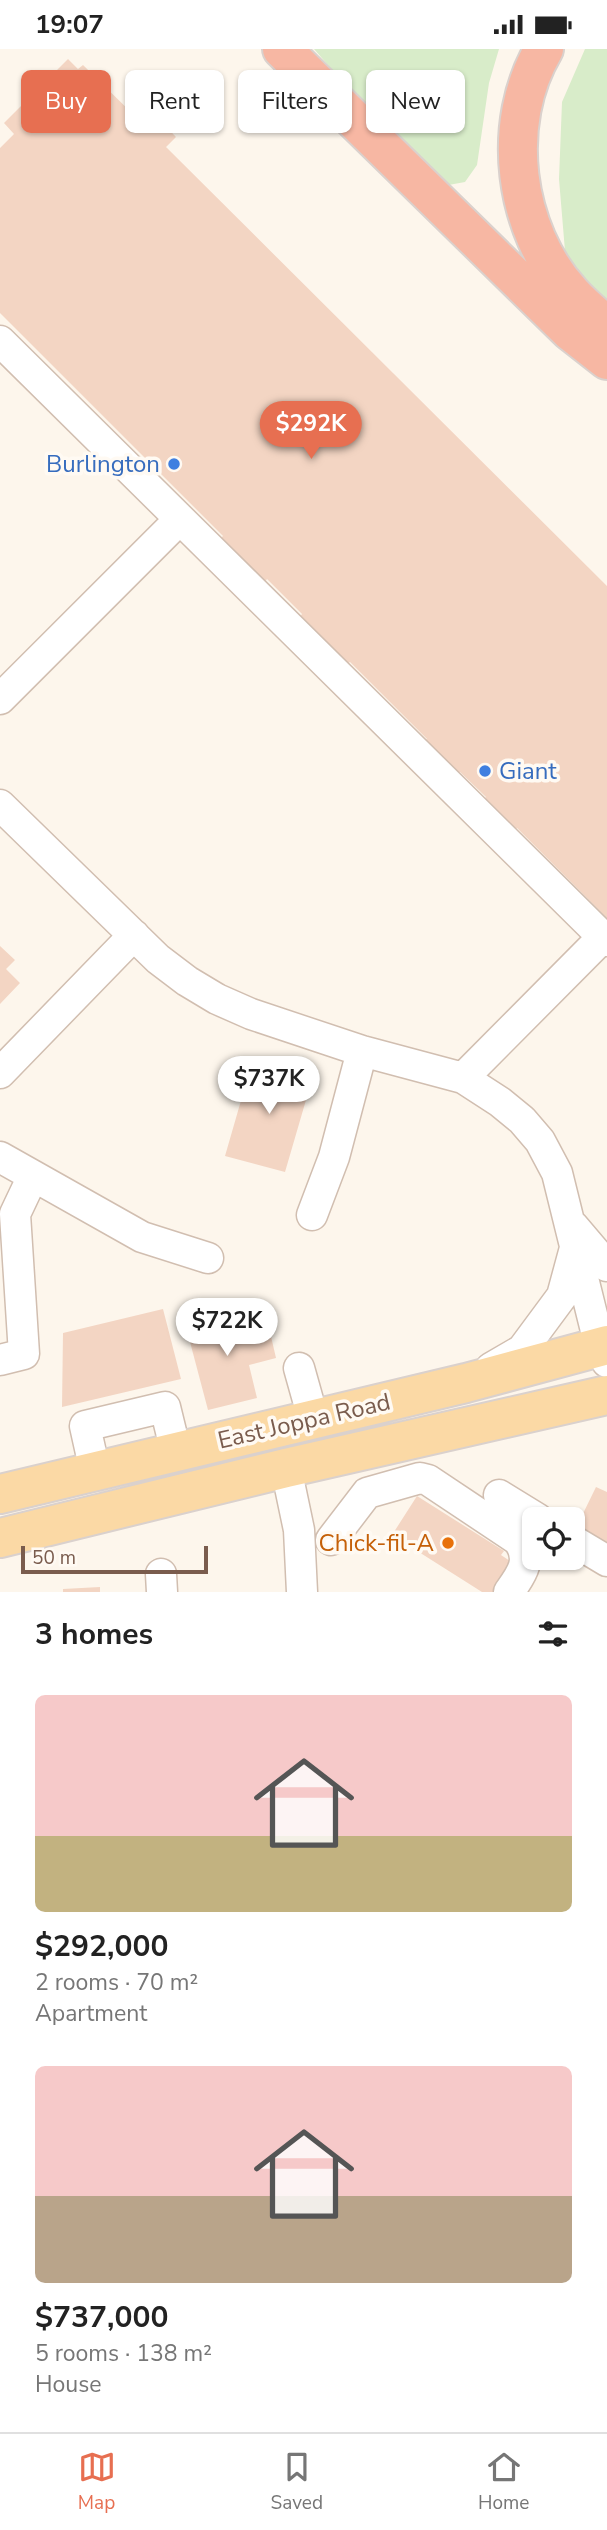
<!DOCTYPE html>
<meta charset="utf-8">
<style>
:root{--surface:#fff;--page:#f2f2f2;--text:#222;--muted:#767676;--line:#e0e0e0;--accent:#e76f51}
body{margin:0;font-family:"Nunito Sans",sans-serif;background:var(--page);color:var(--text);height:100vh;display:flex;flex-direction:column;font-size:26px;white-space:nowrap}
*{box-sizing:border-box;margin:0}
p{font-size:23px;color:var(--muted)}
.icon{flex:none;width:38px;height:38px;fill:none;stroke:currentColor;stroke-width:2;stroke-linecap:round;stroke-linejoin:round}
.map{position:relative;height:1543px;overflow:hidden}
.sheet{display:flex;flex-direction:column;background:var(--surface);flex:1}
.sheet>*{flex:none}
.banner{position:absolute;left:21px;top:21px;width:565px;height:63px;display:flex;gap:14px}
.controls{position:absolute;left:522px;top:1458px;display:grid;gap:14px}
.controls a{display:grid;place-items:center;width:63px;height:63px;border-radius:10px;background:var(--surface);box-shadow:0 2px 5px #0004;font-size:35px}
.scale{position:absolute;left:21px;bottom:18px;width:187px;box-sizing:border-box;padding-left:7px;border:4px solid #7a5c4d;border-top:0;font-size:19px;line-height:24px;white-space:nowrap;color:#7a5c4d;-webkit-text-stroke:5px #fffaf3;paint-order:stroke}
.price{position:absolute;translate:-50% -60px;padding:0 16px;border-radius:24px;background:#fff;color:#222;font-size:23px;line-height:46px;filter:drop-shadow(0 2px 4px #0008)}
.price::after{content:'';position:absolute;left:50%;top:42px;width:21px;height:16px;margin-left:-10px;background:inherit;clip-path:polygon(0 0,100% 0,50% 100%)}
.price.on{background:var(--accent);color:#fff}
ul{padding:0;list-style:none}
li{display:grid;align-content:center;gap:14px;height:371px;padding:0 35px}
li span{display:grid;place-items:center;height:217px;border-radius:10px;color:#555}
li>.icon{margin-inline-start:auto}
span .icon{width:126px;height:126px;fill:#fffc;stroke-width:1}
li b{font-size:30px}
h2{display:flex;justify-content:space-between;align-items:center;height:84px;padding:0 35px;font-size:30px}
.chip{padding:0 24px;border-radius:10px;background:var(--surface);box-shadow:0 2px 5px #0004;font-size:24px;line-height:63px}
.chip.on{background:var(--accent);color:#fff}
.status{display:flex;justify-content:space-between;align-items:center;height:49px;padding:0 35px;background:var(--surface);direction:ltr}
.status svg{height:19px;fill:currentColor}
.tab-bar{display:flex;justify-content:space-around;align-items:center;height:98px;border-top:2px solid var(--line);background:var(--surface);font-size:19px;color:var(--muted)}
.tab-bar a{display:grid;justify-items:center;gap:4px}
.tab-bar .on{color:var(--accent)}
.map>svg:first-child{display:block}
</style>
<div class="status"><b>19:07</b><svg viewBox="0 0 49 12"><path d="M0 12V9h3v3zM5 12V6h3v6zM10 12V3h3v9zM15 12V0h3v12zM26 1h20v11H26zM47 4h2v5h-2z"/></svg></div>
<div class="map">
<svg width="607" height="1543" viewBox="0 0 607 1543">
<rect width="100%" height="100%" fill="#fdf6ec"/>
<path fill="#d8ecc9" d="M314 0H499L489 34 477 116 465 133 443 137 367 61Z
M585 0H607V257L593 248 565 202 559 130 562 53Z"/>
<path fill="#f3d5c3" d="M68 10 78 20 83 16 143 75 153 64 176 88 166 98 607 537V869L517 779 515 781 484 750 486 748 460 723 458 724 425 691 427 690 350 613 347 615 300 568 302 565 267 530 265 533 221 489 223 487 0 264V99L14 85 4 74Z
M0 897 15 911 6 920 20 934 0 955Z
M253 1010 313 1027 285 1123 225 1107Z
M163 1260 181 1330 62 1358 63 1284Z
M236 1261 243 1290 270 1283 276 1309 249 1316 257 1349 208 1361 185 1274Z
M596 1438 607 1443V1496L576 1479Z
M417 1447 504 1502 501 1506 513 1514 499 1543H482L392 1486Z
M100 1538V1543H63V1540Z"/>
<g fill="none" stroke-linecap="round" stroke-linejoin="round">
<defs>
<path id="minor" d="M0 292 607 892
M0 650 180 470
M0 756 158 910 187 932 217 950 251 965 362 1002 463 1029 500 1053 522 1071 540 1092 557 1124 600 1298 607 1313
M0 1024 134 886
M463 1029 603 888
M0 1108 142 1188 208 1209
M312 1166 334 1108 362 1002
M573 1177 607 1217
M0 1311 24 1305 15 1165 33 1127
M299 1319 313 1369
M491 1319 522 1301 562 1247 575 1199
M286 1419 299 1481 302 1543
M95 1422 85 1377 165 1358 176 1403
M499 1446 538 1470
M331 1491 367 1444 420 1429 428 1431 518 1491C533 1511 521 1526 509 1543
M572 1491 607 1512
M161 1525 162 1543"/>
<path id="major" d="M0 1445 466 1334 607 1296
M0 1489 286 1419 607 1346"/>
<path id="highway" d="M282 0 570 282 607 311
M544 0C500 74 513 181 572 245 582 256 595 267 607 277"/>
</defs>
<use href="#minor" stroke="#d1beb0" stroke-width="33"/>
<use href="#major" stroke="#dad1cd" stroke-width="42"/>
<use href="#highway" stroke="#dad1cd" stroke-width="42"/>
<use href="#minor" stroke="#fff" stroke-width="30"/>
<use href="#major" stroke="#fbd9a5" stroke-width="38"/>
<use href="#highway" stroke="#f7b7a3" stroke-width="38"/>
</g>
<g fill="#3f7fe0" stroke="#fffaf3" stroke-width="2.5">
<circle cx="174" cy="415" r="7"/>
<circle cx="485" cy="722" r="7"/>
</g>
<circle fill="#e8710a" stroke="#fffaf3" stroke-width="2.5" cx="448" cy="1494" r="7"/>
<g text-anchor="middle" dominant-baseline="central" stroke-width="7" stroke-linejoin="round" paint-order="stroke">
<g font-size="24" fill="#366cbe" stroke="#fffaf3" text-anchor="end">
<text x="160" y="415">Burlington</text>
<text x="499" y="722" text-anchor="start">Giant</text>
</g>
<g font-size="24" fill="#7a5c4d" stroke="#fffaf3">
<text transform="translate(304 1372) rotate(-13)">East Joppa Road</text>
</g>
<g font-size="24" fill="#c56008" stroke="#fffaf3" text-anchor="end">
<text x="434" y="1494">Chick-fil-A</text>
</g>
</g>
</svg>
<div class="controls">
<a><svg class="icon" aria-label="locate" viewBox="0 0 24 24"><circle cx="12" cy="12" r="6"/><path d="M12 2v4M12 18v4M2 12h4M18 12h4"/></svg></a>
</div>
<div class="scale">50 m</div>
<b class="price on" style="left:311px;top:412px">$292K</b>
<b class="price" style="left:269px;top:1067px">$737K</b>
<b class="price" style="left:227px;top:1309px">$722K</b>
<div class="banner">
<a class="chip on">Buy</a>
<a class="chip">Rent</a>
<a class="chip">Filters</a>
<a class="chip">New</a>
</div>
</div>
<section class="sheet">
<h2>3 homes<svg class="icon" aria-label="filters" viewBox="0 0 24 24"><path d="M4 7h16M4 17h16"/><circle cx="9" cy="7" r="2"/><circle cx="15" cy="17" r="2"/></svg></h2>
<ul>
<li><span style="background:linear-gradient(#f6c9c9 65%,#c2b280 0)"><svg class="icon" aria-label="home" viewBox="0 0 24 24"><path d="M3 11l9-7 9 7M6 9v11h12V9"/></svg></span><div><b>$292,000</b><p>2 rooms · 70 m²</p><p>Apartment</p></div></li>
<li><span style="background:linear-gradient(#f6c9c9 60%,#b9a48a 0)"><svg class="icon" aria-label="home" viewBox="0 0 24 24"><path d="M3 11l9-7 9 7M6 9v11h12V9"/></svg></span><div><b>$737,000</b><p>5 rooms · 138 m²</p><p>House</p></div></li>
</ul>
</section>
<nav class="tab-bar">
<a class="on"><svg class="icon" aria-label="map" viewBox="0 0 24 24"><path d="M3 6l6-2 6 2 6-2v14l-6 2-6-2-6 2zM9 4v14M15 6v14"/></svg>Map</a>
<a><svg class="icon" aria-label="saved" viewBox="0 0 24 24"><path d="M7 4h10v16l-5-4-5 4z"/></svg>Saved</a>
<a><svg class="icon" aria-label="home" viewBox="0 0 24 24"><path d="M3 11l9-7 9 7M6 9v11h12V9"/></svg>Home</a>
</nav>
